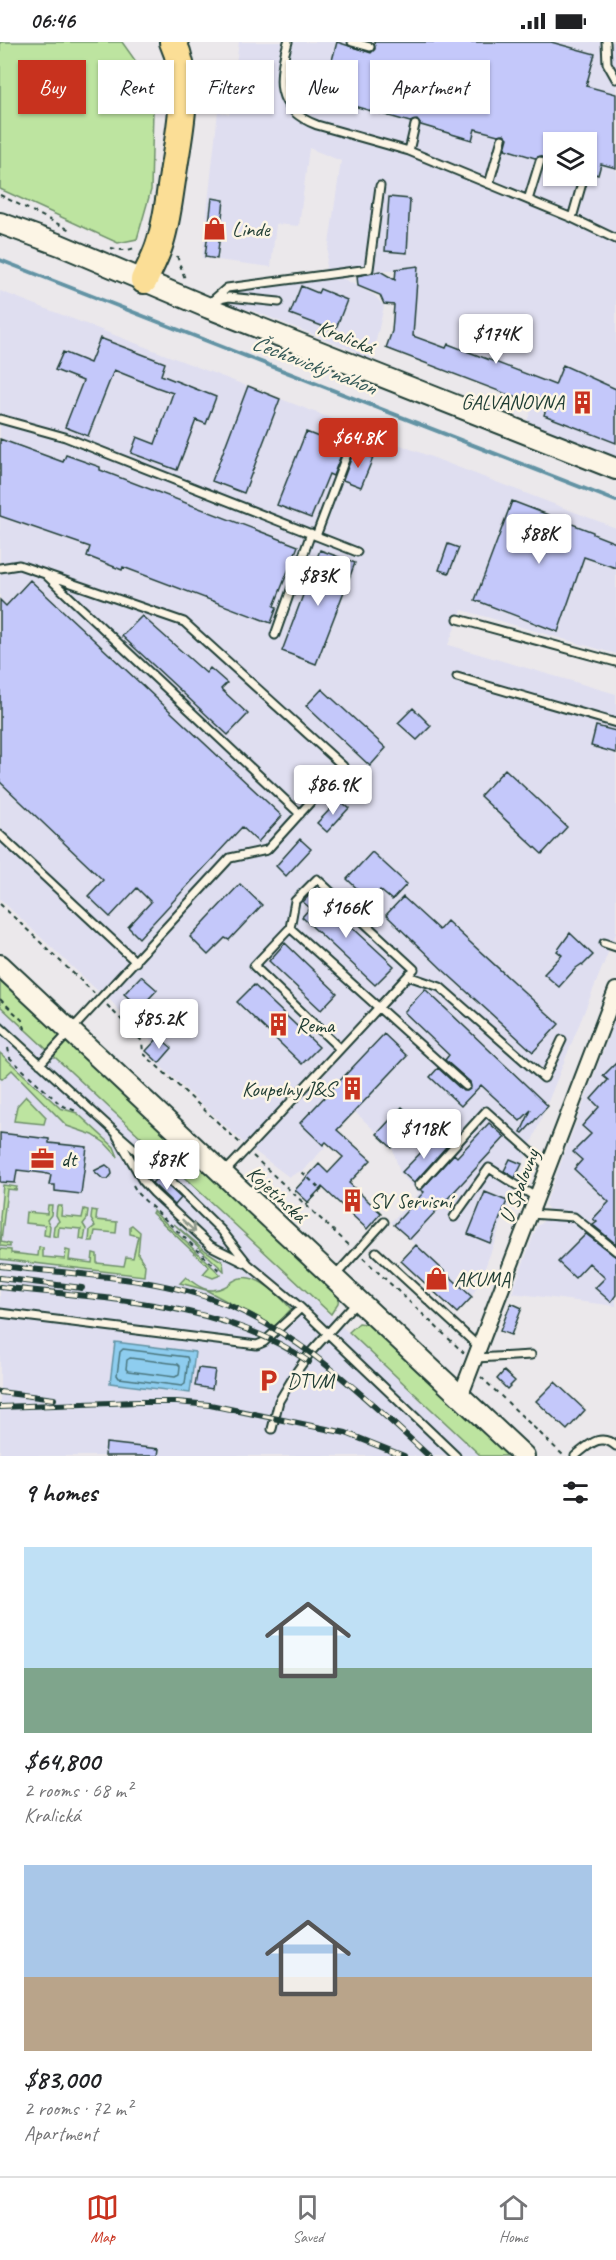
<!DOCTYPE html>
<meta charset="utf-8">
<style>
:root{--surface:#fff;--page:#f2f2f2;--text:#202124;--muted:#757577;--line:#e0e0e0;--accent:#c8321e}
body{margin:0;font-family:Caveat,sans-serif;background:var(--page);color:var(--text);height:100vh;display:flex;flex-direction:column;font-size:22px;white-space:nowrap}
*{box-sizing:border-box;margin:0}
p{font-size:20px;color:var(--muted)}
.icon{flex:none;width:33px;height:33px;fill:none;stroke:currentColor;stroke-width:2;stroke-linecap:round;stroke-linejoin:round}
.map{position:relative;height:1414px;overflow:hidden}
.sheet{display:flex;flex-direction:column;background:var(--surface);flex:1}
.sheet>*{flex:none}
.hud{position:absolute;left:18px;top:18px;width:580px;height:54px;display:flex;gap:12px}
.tools{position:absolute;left:543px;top:90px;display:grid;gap:12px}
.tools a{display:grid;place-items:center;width:54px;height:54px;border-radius:0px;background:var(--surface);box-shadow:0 2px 4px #0004;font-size:30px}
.price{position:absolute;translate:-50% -51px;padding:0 14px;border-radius:6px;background:#fff;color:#222;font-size:20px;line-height:39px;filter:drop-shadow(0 2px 3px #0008)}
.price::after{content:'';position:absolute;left:50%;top:36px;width:18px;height:14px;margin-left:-9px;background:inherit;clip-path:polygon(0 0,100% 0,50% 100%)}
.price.on{background:var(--accent);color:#fff}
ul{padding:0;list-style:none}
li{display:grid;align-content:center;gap:12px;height:318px;padding:0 24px}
li span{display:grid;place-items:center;height:186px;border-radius:0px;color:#555}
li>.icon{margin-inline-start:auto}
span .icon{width:108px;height:108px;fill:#fffc;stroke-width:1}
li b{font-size:26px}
h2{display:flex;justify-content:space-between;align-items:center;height:72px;padding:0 24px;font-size:26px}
.chip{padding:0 21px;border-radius:0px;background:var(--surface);box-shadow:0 2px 4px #0004;font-size:21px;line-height:54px}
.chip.on{background:var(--accent);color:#fff}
.status{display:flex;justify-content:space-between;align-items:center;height:42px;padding:0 30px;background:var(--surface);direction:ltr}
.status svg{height:16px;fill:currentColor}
.dock{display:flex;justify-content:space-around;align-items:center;height:84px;border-top:2px solid var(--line);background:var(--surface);font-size:16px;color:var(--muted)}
.dock a{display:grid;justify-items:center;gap:3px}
.dock .on{color:var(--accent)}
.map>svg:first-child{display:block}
</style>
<div class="status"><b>06:46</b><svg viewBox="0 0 49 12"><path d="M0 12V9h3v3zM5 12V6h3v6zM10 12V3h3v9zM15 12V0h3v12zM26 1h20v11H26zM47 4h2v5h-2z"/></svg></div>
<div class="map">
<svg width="616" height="1414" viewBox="0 0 616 1414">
<rect width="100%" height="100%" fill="#ebe8eb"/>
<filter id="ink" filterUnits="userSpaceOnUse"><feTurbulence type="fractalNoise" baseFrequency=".0167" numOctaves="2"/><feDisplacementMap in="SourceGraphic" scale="12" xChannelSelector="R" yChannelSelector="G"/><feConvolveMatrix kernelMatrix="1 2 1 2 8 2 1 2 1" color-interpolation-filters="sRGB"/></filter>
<g filter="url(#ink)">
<path fill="#dfdef0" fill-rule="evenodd" d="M239 0H616V415L527 379 542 339 448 302 446 306 392 286 396 228 340 235 374 253 384 264 371 320 355 313V309L256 270 226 261 231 250 324 237 341 119 309 106 299 184 276 182 271 225 202 216 218 69 229 73ZM554 100H586V134H554Z
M0 249 616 486V612L462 568 448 603 616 652V891L508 1159 509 1161 483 1231 472 1255 391 1180 419 1151 400 1131 392 1105 355 1070 324 1102 325 1105 305 1127 289 1135 245 1102 145 1010 153 1000 123 973 106 953 101 948 99 950 0 857Z
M0 964 51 1011 480 1414H0Z
M616 975V1264L512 1251 537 1184 542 1181 546 1173 548 1166 545 1163Z"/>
<path fill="#bde4a0" stroke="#6e906a" stroke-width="1.5" d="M0 0H122L137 21 153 67 151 148 137 197 118 201 0 147Z
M0 933 339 1253 338 1261 331 1272 0 964Z
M0 1011 60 1066 77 1071 114 1105 118 1115 105 1101 93 1093 67 1084 12 1028 2 1037 0 1036Z
M26 1054 46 1075 44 1082 14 1079 17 1064Z
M3 1143 17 1145 16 1148 7 1147 1 1200 10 1202V1205L0 1204V1175Z
M48 1163H52L51 1173 47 1178 50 1184 49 1194 44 1193 45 1183 25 1181 26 1170 47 1172Z
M57 1164H62L61 1174 82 1176 84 1167 88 1168 87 1177 83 1182 86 1187 84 1198 80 1197 81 1187 59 1185 58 1195 53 1194 54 1184 59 1179 56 1173Z
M92 1168 97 1169 96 1178 117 1180 116 1191 95 1189 93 1199H89L90 1188 95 1184 91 1177Z
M153 1169 221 1233 213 1236 203 1232 209 1225 152 1171Z
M174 1182 206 1209 223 1220 224 1229Z
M132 1183 140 1190 138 1212 145 1223 144 1234 0 1217V1207L11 1208V1211L38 1214 39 1205 43 1206V1215L65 1217 66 1208 70 1209 69 1218 92 1221 93 1211 97 1212V1221L124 1224 126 1215 133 1216 138 1194 130 1192V1184Z
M186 1235C197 1244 209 1253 224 1245 230 1242 234 1237 241 1236 258 1232 281 1255 291 1267L275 1285 206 1248 180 1241Z
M359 1281 372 1283 512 1414H481L349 1290Z"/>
<path fill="#8ecdef" stroke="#6293a4" stroke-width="1.5" d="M115 1300 195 1310 190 1351 110 1341Z"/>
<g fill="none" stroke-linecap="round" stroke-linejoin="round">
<path stroke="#4b777f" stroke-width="1.5" d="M123 1307 187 1315 188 1318 185 1342 182 1344 119 1336 117 1333 120 1310Z
M130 1316 178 1322 180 1324 179 1333 175 1335 128 1329 126 1327 127 1318Z"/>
<path stroke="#6293a4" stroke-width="4" d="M0 218 616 459"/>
</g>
<path fill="#c4c8fa" stroke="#1f3d34" stroke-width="1.5" d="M337 0 371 11 375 7 374 0H551L595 12 586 44 616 52V126L601 122 598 133 586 129V100H554V121L546 119 541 114 535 116 505 107 508 96 504 92 498 93 475 87 472 98 421 83 417 78 410 80 322 55Z
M389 155 410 157 407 211 385 209Z
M212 156 224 158 217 217 205 215Z
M418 224 413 294 446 306 448 302 555 343 563 323 616 347V401L544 373 546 367 386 306 392 289 394 263 384 262 380 253 358 244 357 234 380 229 395 238 396 227Z
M301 244 318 251 320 247 347 258 335 289 290 272Z
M100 296 165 321 161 333 216 355 206 382 196 378 177 428 131 411 137 395 155 402 173 351 156 345 114 328 88 394 65 385 83 339 55 328 63 310 90 321Z
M248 344 280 357 244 451 212 439Z
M306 390 344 405 333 434 329 432 311 476 277 463Z
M0 397 63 420 66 413 100 425V428L298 504 274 564 277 565 271 581 123 525 122 528 87 514 90 505 0 474Z
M354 409 373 416 361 445 343 438Z
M512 459 593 490V492L616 501V526L584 515 558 590 475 558Z
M448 502 459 506 449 531 439 528Z
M320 508 355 521 316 622 282 609Z
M30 538 282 774 258 800 242 785 139 896 128 885 151 860 137 846 110 875 88 854 103 838 0 740V558L6 564Z
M142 574 206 631 210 626 227 641 221 647 248 672 228 693 122 594Z
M322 647 386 706 370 724 306 664Z
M413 666 431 684 417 698 398 681Z
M596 684 616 689V711L591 704Z
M505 727 567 785 542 812 480 754Z
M339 758 349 766 327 790 317 781Z
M300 797 311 807 286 834 276 824Z
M372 810 407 842 392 858 380 848 370 859 347 837Z
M240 842 262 863 229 898 225 896 208 913 190 895Z
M313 849 394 924 375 943 302 875 310 866 303 860Z
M403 855 439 888 447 879 559 982 533 1010 443 928 386 873Z
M570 891 593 913 583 923 582 922 576 926 559 945 544 932 562 913 557 909Z
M285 901 337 951 321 968 269 919Z
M141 934 157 948 140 966 124 952Z
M254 943 319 1005 302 1022 237 960Z
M425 947 548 1064 523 1091 521 1090 531 1068 520 1079 481 1043 461 1064 430 1035 438 1026 463 1049H467L471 1046 470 1040 445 1018 449 1013 404 970Z
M384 992 407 1014 337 1088 371 1118 349 1141 381 1171 367 1187 322 1145 308 1160 295 1148 319 1122 328 1131 343 1115 326 1100 323 1103 300 1081Z
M159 995 172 1006 159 1021 146 1009Z
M616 1021V1202L593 1183 597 1180 593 1177 609 1160 574 1127 582 1118 573 1110 591 1092 582 1084 599 1065 591 1057 608 1038 603 1034Z
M402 1065 417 1079 392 1106 377 1092Z
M489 1081 505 1095 410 1197 394 1183 424 1150 421 1148 454 1112 457 1115Z
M0 1091 49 1097V1101L87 1105 81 1152 55 1149V1143H49L51 1133 43 1131 17 1128 15 1141 0 1140Z
M436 1095 446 1105 414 1141 402 1130Z
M510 1117 522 1122 515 1136 504 1129Z
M106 1123 111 1127 112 1132 108 1137H103L94 1129Z
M158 1135 181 1156 175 1163 152 1141Z
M485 1150 507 1159 490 1201 468 1192Z
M586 1192 616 1215V1253L611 1260 595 1246 605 1236 589 1221 575 1236 558 1220Z
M416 1203 472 1255 457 1271 401 1219Z
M511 1261 522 1266 511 1293 500 1289Z
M198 1326 215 1328 212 1347 195 1344Z
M504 1329 515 1339 507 1347 497 1337Z
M555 1340 585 1368 567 1388 536 1359Z
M106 1401 159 1407 158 1414H105Z"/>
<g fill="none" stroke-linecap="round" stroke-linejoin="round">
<defs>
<path id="service" d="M288 0C277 37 274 67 317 83L409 109 572 176 616 197
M352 0 370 5
M606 0 607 21 616 37
M409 109 415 83
M489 142 502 97
M528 158 540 119
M572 176 584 134
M215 258 229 255 279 260
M210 264 212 259 227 246 369 227 380 144
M0 377 65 395 357 510
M316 494 353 396
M0 526 19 523 184 580 343 724 267 808 230 816 40 1022
M46 533 300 772
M458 577 616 620
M275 593 311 491
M457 635 616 681
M0 793 136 920
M290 886 254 924 340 1007
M604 901 616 905
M408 934 440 945 544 1036 562 998
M0 985 114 1089 168 1136 222 1189 248 1222 301 1266 456 1414
M117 1094 143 1139 154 1151 211 1204 245 1221
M225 1130C288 1063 352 995 414 927L317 837 295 859 290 886 466 1044
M419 1143 486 1069 548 1125
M530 1172 574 1175 616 1209
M454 1175 489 1126 537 1156
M376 1210 479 1305
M335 1234 384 1180
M0 1271 257 1303 264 1300 301 1266
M476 1316 531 1313
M272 1387 279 1359 297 1329 310 1311 357 1259
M575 1414C589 1403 600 1390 616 1404"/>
<path id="minor" d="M460 1355 616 948"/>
<path id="secondary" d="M0 181 60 203 209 266 616 427
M0 923 524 1414"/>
<path id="motorway" d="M144 238C149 227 155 216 159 204 167 181 169 156 173 132 179 89 192 41 173 0"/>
</defs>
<use href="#service" stroke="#1f3d34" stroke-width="11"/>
<use href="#minor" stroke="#1f3d34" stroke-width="18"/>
<use href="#secondary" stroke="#1f3d34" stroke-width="24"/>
<use href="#motorway" stroke="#1f3d34" stroke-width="30"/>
<path stroke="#1f3d34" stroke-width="2" stroke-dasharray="4.5 4.5" stroke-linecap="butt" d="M0 153 70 188
M111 206C120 208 129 210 137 204
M177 214 185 237
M0 862 94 951
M0 957 22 978 25 986 22 990
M107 963 142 999 143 1011 240 1101
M8 1006 10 1016 61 1063 76 1069
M253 1114 350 1204
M302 1130 321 1148
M133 1143 138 1152 222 1231
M306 1163 323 1146
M363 1216 464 1311
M481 1335 564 1414"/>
<use href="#service" stroke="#fcf5e5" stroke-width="7"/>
<use href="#minor" stroke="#fcf5e5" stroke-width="14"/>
<use href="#secondary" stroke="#fcf5e5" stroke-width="20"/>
<use href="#motorway" stroke="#fbde96" stroke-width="26"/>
<defs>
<path id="rail" d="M0 1224C68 1232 148 1234 212 1257 298 1287 363 1354 429 1414
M0 1236 82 1246
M0 1245C101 1257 223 1259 309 1320
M0 1350 54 1357
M0 1365 138 1360H177L210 1363 346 1391 404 1414"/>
</defs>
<use href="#rail" stroke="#1f3d34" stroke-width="6"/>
<use href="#rail" stroke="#fcf5e5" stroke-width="4" stroke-dasharray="11" stroke-linecap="butt"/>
</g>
<defs><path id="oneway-shaft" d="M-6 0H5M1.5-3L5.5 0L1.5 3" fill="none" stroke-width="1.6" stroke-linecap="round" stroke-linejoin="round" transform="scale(1.5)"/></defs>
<use stroke="#8e998c" href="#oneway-shaft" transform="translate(189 1184) rotate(43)"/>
</g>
<defs>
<symbol id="shop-bare" viewBox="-9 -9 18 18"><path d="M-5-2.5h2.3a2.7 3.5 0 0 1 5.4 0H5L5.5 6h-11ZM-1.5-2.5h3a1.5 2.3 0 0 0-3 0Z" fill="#c8321e" stroke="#fcf5e5" stroke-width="2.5" paint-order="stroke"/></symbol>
<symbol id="building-bare" viewBox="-9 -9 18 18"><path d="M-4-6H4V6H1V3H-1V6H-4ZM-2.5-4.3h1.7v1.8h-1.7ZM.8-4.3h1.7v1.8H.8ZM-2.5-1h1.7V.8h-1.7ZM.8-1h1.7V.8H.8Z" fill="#c8321e" stroke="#fcf5e5" stroke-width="2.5" paint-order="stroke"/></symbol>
<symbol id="office-bare" viewBox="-9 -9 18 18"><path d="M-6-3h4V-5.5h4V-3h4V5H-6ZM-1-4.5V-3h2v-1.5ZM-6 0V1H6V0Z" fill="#c8321e" stroke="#fcf5e5" stroke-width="2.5" paint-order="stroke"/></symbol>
<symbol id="parking-bare" viewBox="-9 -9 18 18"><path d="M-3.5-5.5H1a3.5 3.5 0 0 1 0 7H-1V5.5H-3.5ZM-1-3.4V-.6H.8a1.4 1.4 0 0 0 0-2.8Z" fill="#c8321e" stroke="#fcf5e5" stroke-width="2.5" paint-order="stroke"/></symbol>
</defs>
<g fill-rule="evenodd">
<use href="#shop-bare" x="198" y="170" width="33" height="33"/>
<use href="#building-bare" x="566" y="344" width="33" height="33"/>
<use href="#building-bare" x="262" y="966" width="33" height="33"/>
<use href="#building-bare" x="336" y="1030" width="33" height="33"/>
<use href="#office-bare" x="26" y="1100" width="33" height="33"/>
<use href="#building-bare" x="336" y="1142" width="33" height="33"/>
<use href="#shop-bare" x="420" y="1220" width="33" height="33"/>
<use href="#parking-bare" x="252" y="1322" width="33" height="33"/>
</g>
<g text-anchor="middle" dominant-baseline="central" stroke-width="5" stroke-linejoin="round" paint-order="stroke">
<g font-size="21" fill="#1f3d34" stroke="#fcf5e5" text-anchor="start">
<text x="232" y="187">Linde</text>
<text x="564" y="360" text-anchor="end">GALVANOVNA</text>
<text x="296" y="983">Rema</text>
<text x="335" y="1047" text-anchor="end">Koupelny J&amp;S</text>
<text x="61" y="1117">dt</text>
<text x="370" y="1159">SV Servisní</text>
<text x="454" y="1237">AKUMA</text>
<text x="287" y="1339">DTVM</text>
</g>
<g font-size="21" fill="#1f3d34" stroke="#fcf5e5">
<text transform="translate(346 295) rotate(22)">Kralická</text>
<text transform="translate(519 1144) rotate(-69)">U Spalovny</text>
<text transform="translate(277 1152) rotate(43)">Kojetínská</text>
</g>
<g font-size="22" font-style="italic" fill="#355a59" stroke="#fcf5e5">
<text transform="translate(314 323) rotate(21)">Čechovický náhon</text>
</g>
</g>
</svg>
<div class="tools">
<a><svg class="icon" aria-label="layers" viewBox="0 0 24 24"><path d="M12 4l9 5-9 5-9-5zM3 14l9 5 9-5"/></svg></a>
</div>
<b class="price" style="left:496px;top:323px">$174K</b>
<b class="price on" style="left:358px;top:427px">$64.8K</b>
<b class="price" style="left:539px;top:523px">$88K</b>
<b class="price" style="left:318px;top:565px">$83K</b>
<b class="price" style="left:333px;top:774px">$86.9K</b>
<b class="price" style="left:346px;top:897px">$166K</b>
<b class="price" style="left:159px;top:1008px">$85.2K</b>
<b class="price" style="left:424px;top:1118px">$118K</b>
<b class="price" style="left:167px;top:1149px">$87K</b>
<div class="hud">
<a class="chip on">Buy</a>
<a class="chip">Rent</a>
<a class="chip">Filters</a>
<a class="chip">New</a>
<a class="chip">Apartment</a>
</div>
</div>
<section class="sheet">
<h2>9 homes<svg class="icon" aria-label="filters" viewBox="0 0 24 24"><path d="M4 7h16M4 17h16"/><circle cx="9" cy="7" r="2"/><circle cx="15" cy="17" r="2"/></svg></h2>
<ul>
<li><span style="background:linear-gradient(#bfe0f5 65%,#7fa58c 0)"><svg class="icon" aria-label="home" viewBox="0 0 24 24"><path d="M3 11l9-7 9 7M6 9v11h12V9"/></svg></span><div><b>$64,800</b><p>2 rooms · 68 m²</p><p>Kralická</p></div></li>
<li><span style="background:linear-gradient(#a9c7e8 60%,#b9a48a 0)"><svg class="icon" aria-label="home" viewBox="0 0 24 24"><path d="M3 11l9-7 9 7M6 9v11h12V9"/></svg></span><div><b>$83,000</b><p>2 rooms · 72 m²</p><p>Apartment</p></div></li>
</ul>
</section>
<nav class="dock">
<a class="on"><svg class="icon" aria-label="map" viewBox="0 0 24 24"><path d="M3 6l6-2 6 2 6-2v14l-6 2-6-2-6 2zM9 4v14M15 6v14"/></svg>Map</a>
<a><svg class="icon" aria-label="saved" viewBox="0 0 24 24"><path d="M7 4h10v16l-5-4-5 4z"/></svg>Saved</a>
<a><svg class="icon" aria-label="home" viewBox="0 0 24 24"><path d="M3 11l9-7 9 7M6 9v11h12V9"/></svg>Home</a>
</nav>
